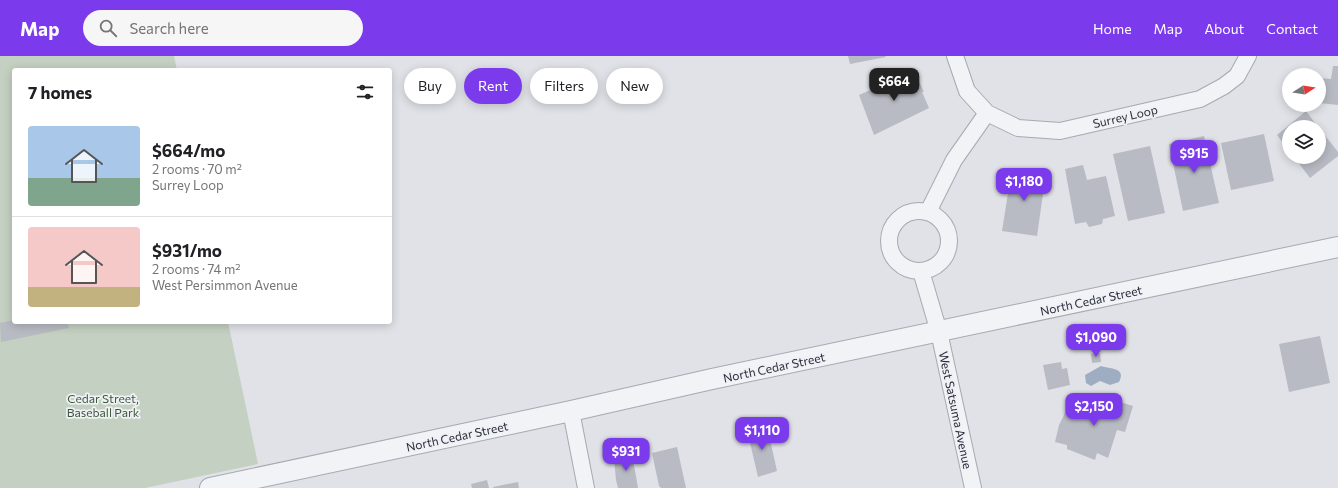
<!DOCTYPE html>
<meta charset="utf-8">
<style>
:root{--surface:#fff;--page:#f6f6f6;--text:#202124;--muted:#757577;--line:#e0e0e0;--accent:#7c3aed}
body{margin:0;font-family:Commissioner,sans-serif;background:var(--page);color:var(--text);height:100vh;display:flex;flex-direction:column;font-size:15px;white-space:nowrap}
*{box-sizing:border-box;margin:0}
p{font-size:13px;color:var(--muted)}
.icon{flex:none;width:22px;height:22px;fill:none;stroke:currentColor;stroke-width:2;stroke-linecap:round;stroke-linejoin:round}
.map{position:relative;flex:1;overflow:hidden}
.side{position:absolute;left:12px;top:12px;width:380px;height:256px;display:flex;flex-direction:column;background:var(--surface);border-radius:4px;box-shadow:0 2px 10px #0003}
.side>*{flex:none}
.guide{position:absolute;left:404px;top:12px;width:380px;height:36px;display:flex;gap:8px}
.needle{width:26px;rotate:78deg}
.buttons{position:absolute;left:1282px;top:12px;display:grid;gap:8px}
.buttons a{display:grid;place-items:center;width:44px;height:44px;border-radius:50%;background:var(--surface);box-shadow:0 2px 10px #0003;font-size:20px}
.price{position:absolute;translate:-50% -34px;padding:0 9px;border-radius:8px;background:var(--accent);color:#fff;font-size:13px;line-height:26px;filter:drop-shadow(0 1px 2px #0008)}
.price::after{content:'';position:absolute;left:50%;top:24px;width:12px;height:9px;margin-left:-6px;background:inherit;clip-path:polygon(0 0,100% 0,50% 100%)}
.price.on{background:#222;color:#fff}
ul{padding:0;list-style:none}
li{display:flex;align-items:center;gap:12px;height:100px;padding:0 16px}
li+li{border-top:1px solid var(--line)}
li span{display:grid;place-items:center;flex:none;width:112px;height:80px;border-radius:4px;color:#555}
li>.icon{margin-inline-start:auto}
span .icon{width:48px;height:48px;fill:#fffc;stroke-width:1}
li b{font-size:17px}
h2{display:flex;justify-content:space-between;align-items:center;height:48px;padding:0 16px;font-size:17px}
.pill{padding:0 14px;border-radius:18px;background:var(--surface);box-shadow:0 2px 10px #0003;font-size:14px;line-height:36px}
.pill.on{background:var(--accent);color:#fff}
header{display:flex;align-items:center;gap:24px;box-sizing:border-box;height:56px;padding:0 20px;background:var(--accent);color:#fff}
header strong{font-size:19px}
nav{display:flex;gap:22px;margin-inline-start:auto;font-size:14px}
.search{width:280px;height:36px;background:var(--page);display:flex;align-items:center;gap:10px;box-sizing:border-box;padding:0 14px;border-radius:22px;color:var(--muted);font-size:15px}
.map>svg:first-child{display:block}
</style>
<header>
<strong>Map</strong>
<div class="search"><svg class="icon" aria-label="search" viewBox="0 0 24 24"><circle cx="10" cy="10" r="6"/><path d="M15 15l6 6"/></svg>Search here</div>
<nav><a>Home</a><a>Map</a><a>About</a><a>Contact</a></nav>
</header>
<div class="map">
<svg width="1338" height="432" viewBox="0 0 1338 432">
<rect width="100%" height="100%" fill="#e0e2e7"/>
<path fill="#c4d0c2" d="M0 0H174L177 14H14V266H228L258 408 145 432H0Z"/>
<path fill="#9fadc3" d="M1101 310C1109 313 1127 311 1119 326L1110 329 1100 325 1091 330 1086 327 1085 319Z"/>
<path fill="#b8bbc3" d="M848 0H885L886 1 850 8Z
M1333 10H1338V49L1319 47 1320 22 1331 23Z
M914 15 924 36H922L929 52 874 79 859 39Z
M1306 55 1318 71H1289V95L1277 79Z
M1319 72 1338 96V100L1310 122 1294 101H1319Z
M1264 78 1274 125 1231 134 1221 87Z
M1204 80 1219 147 1183 155 1169 88Z
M1150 90 1165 157 1128 165 1113 98Z
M1083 109 1087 124 1106 120 1115 160 1103 163 1102 168 1089 171 1086 166 1075 168 1065 113Z
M1012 112 1046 117 1037 180 1002 175Z
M14 264V266H67L69 272 1 286 0 267Z
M1320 280 1330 327 1289 336 1279 288Z
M1100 297 1101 306 1092 307 1091 298Z
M1061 306 1062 313 1067 312 1070 329 1048 334 1043 309Z
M1108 342 1133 350 1125 376 1117 374 1108 402 1097 397 1095 404 1067 393V389L1055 386 1059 369 1067 353 1080 357 1084 343 1106 350Z
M767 370 777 415 758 421 748 378 751 377V374Z
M677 391 686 432H661L659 430 652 397Z
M632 398 638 432H618L616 424 614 402Z
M487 424 489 432H472L471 428Z
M518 426 519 432H493V431Z"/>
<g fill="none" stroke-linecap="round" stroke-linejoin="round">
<defs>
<path id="minor" d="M955 0 967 35 987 57 1018 72 1060 75 1200 43 1224 30 1237 20 1248 0
M889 185a30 30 0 1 1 60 0a30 30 0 1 1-60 0Z
M928 156 954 104 987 57
M921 215 939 276 973 432
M571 355 586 432"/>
<path id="tertiary" d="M210 432 571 355 712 323 1338 191"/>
</defs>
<use href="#minor" stroke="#a6a9b1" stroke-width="18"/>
<use href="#tertiary" stroke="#a6a9b1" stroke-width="22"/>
<use href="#minor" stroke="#f2f3f6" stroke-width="16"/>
<use href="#tertiary" stroke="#f2f3f6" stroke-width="20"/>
</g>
<g text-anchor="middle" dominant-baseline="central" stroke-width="3.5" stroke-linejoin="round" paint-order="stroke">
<g font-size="12" fill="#2a2f3d" stroke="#eff1f5">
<text transform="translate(1125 60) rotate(-13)">Surrey Loop</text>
<text transform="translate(1091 244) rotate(-12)">North Cedar Street</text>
<text transform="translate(774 311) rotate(-12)">North Cedar Street</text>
<text transform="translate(956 354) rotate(78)">West Satsuma Avenue</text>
<text transform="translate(457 380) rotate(-12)">North Cedar Street</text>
</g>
<g font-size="12" fill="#3c5739" stroke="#eff1f5">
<text x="103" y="342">Cedar Street,<tspan x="103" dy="14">Baseball Park</tspan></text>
</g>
</g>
</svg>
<div class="buttons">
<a><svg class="needle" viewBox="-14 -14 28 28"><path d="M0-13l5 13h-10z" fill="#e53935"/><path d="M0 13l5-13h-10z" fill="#757577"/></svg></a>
<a><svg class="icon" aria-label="layers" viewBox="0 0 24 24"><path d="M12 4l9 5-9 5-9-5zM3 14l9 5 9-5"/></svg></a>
</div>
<b class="price on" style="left:894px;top:46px">$664</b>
<b class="price" style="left:1194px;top:118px">$915</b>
<b class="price" style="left:1024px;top:146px">$1,180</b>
<b class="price" style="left:1096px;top:302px">$1,090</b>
<b class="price" style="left:1094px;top:371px">$2,150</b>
<b class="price" style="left:762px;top:395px">$1,110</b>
<b class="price" style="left:626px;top:416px">$931</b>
<div class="guide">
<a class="pill">Buy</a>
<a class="pill on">Rent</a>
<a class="pill">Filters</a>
<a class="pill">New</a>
</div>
<section class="side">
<h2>7 homes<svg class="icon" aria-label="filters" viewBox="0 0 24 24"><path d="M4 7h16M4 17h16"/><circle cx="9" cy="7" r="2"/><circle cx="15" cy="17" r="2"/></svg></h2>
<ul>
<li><span style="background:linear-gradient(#a9c7e8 65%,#7fa58c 0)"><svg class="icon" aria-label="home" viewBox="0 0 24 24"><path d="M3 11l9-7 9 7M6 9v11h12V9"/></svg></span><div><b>$664/mo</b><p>2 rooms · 70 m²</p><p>Surrey Loop</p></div></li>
<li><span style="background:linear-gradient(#f6c9c9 75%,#c2b280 0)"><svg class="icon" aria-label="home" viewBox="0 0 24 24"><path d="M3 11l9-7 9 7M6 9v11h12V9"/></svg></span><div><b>$931/mo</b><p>2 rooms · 74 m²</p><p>West Persimmon Avenue</p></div></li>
</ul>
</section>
</div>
